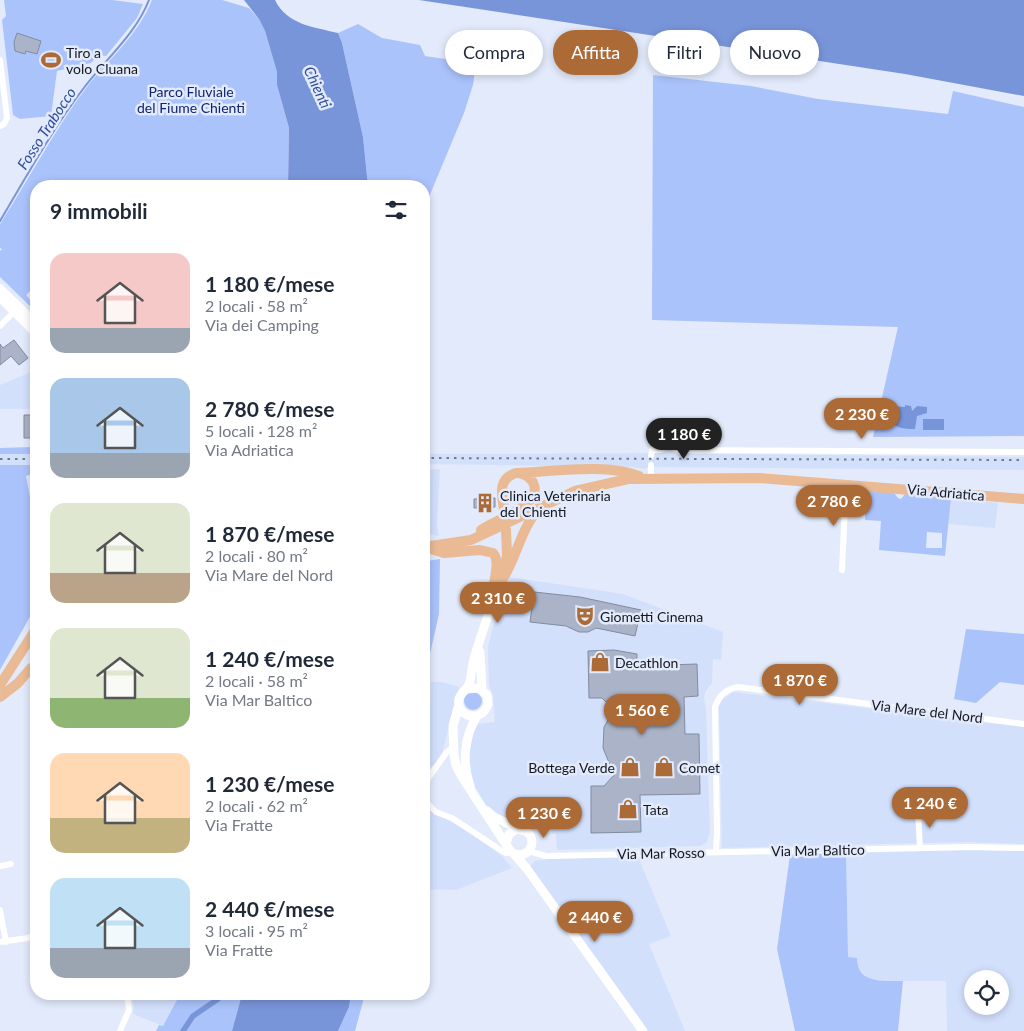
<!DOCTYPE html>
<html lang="it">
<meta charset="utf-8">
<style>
:root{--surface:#fff;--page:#f6f6f7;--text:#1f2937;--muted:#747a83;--accent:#ac6b36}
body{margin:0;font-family:Lato,sans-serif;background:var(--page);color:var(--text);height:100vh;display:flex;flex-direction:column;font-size:19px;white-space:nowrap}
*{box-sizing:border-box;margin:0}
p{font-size:16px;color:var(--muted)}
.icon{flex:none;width:28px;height:28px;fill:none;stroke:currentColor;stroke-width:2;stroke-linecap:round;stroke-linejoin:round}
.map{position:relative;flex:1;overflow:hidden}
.sheet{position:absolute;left:30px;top:180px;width:400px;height:820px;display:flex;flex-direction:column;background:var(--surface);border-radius:20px;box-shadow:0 2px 8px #0003}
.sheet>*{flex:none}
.guide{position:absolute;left:445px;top:30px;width:475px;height:45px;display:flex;gap:10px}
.buttons{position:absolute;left:964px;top:970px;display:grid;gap:10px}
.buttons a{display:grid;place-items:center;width:45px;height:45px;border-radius:50%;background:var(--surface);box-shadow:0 2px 8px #0003;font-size:25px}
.price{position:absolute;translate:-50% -42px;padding:0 11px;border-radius:18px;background:var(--accent);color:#fff;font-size:16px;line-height:32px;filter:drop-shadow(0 1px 2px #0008)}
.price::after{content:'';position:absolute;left:50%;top:30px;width:15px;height:11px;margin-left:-8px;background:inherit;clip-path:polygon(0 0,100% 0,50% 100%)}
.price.current{background:#222;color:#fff}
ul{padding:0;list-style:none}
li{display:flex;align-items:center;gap:15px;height:125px;padding:0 20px}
li span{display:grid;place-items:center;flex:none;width:140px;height:100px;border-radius:15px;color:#555}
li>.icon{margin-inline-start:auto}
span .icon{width:60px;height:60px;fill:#fffc;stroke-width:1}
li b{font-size:21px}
h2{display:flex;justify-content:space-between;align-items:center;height:60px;padding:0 20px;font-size:21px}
.chip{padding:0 18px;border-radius:22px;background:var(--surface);box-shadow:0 2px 8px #0003;font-size:18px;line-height:45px}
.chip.current{background:var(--accent);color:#fff}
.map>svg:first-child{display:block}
</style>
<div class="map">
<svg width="1024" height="1031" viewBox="0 0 1024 1031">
<rect width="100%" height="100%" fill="#e2eafb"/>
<path fill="#d3e0fc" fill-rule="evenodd" d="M36 370V409H0V385Z
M36 447V473L0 472V448Z
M654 453 1024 457V470L648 467 645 469 632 467 424 464V454Z
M440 469 437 525 439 536 424 533V470Z
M951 498 998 503 995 528 948 524Z
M509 577 623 594 723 632 721 660 713 659 712 683 705 692 704 699 706 709 710 833 706 843 700 846 557 850 556 834 552 833 551 825H540L539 818H501L493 813 484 802 472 781 469 767V746L471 735 477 724 495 722 493 695 489 685 488 647 501 595Z
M431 682H442L459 687 442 754 435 765 428 767Z
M733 692 1024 727V844L967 842 722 848 719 713V706L723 699Z
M428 809 469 832 502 856 512 868 456 890 424 889V811Z
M971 850 1024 851V1031H947L946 981H877L868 978 848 957 846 853ZM972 979H1000V1006H972Z
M638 857 671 936 649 944 685 1031H647L530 866 535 861 548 859Z
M131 994H180L163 1026 133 1014 134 1007Z"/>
<path fill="#abc3fb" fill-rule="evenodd" d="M4 0H112L143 4 137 18 106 56 99 55 91 63 57 71 51 116 20 119 13 115 2 20 6 16Z
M152 0H222L249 8 259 19 265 31 277 72V85L289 128 288 186H36V278L32 282 36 286V294L31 290 26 295 36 307V312L0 277V251L2 249 0 248V224C29 179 54 131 86 88 108 60 139 34 152 0Z
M358 24 382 38 420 45 425 56 459 61 466 54H477L473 85 464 113 424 209V186H368L363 137 342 43 338 33Z
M653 75 751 86 818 99 948 114 953 91 1024 107V436L873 437 898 327 652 320Z
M36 447V454H0V448Z
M0 465H36V473L26 476 36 528V606L0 670Z
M867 491 894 493 898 498 901 499 905 494 936 497 938 499 951 498 945 556 879 550 881 521 865 520ZM927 532 942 533V548H926Z
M440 559 439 614 424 680V570L427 561Z
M966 629 1024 634V685L1000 682 976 703 954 699Z
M464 701a9 9 0 1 1 18 0a9 9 0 1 1-18 0Z
M846 853 848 957 857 958C857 984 884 981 903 981L898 1031H795L777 949 790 855Z
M180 994H242L232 1031H156L159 1025 163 1026Z
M351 994H365L355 1031H338L349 1007Z"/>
<path fill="#7995d9" d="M244 0H275C287 25 314 27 338 33L342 43 363 137 368 186H288L289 128 277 85V72L265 31 259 19Z
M419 0H1024V96L905 74Z
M905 405 911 406 912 411 917 406 927 407V413L917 416 915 429C898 429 887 427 891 406L905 407Z
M923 419H944V430H923Z
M242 994H351L349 1007 338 1031H232Z"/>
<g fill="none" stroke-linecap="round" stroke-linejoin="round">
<path stroke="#7995d9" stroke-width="2" d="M0 221C26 177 52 130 83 89 105 60 136 34 149 0"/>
<path stroke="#7995d9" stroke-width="5.5" d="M183 1031 193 1016 218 999 221 994"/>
</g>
<path fill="#aab3c7" stroke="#828b9f" d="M17 33 41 41 37 54 26 51 25 54 15 51 14 42Z
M14 340 28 358 19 365 11 356 0 365V344L3 348Z
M24 415H36V438H24Z
M495 498V507L474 508V499Z
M534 592 580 597 641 610 635 636 596 628 588 632H579L566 626 530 622Z
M614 650 637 654V666L697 664 698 696 684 697 685 734H699L700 794 640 795 641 832 591 833V786H604L616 773 610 765 603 748 604 727 614 710 602 698H589L588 651Z"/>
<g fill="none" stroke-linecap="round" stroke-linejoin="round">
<path stroke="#fff" stroke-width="6" d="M0 60 7 118 4 124 0 126
M0 326 14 312
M673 444a7 7 0 1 1 14 0a7 7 0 1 1-14 0Z
M682 450 1024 452
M651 456 652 450H661L675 441
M651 477V465
M842 570 846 484
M453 747 446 753 427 780 425 791 426 802 436 812 452 818 502 851 506 853 510 851
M918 812 920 848
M529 851 546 856 970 847 1024 848
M716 852 717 832 715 707C719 695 726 689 738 687L1024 724
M0 866 11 864
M0 910 6 942
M0 942 28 938 36 933
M120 1031 129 1010 127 994"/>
<path stroke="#fff" stroke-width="8" d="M0 288 36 323
M0 298 36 334"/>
<path stroke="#fff" stroke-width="9" d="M480 652 482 690
M467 689 479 688 487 695 488 704C482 724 455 717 459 699 461 692 468 689 470 682 471 676 472 669 473 663 478 642 487 621 493 599
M459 704 453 726 454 755 456 765 462 777 511 852C527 862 540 842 526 831L517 829 509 834 506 844
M470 786C462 763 464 737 477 716
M487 811 494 817 519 829
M514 854 527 869 643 1031"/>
<path stroke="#e9ba94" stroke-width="10" d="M504 510C502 495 497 479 516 473 551 472 606 463 639 476
M481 530C495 520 541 506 534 485 532 478 526 475 519 473
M424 547 471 540 575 491 628 479 759 478 1024 499
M431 549 444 553 480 550 493 553C502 563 491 585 493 599
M501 577 507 556 506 530
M497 588C516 563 520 528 539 509
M0 685 36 629
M0 697 18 683 31 668"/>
<path stroke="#747a85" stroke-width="2" stroke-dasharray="2.5 5" stroke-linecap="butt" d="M424 458 1024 460
M0 459H36"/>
</g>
<defs>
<symbol id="stadium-bare" viewBox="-9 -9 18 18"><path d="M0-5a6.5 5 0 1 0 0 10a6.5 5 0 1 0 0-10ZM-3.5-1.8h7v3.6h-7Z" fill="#ac6b36" stroke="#e2eafb" stroke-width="2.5" paint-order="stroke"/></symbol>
<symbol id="building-bare" viewBox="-9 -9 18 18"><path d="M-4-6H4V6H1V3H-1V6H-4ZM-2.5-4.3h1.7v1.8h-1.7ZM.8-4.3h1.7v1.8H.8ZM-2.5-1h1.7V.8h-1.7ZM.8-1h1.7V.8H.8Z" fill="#ac6b36" stroke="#e2eafb" stroke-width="2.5" paint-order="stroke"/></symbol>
<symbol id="theatre-bare" viewBox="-9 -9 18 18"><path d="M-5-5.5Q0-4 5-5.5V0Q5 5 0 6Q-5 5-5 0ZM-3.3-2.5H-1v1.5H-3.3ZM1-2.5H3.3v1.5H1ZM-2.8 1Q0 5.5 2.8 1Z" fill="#ac6b36" stroke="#e2eafb" stroke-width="2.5" paint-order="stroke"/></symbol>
<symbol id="shop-bare" viewBox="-9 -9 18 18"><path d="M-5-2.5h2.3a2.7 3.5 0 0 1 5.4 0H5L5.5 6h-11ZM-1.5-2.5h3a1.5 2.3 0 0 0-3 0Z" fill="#ac6b36" stroke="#e2eafb" stroke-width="2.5" paint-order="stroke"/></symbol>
</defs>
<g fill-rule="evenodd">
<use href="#stadium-bare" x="37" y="46" width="28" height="28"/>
<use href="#building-bare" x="471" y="489" width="28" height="28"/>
<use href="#theatre-bare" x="571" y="602" width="28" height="28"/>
<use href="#shop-bare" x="586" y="648" width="28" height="28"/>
<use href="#shop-bare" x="616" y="753" width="28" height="28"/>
<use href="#shop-bare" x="650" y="753" width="28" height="28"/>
<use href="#shop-bare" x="614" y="795" width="28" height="28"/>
</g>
<g text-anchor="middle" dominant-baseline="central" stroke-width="5" stroke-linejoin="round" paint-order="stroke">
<g font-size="14" fill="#14171e" stroke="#e2eafb" text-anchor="start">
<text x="66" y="52">Tiro a<tspan x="66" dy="16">volo Cluana</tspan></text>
<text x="500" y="495">Clinica Veterinaria<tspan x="500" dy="16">del Chienti</tspan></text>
<text x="600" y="616">Giometti Cinema</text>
<text x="615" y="662">Decathlon</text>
<text x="615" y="767" text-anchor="end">Bottega Verde</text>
<text x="679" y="767">Comet</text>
<text x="643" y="809">Tata</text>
</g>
<g font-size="14" fill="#0f2472" stroke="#e2eafb">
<text x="191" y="91">Parco Fluviale<tspan x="191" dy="16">del Fiume Chienti</tspan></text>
</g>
<g font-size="14" fill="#14171e" stroke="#e2eafb">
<text transform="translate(946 492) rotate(5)">Via Adriatica</text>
<text transform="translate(927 711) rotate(7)">Via Mare del Nord</text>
<text transform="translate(818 850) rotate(-1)">Via Mar Baltico</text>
<text transform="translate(661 853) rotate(-1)">Via Mar Rosso</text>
</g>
<g font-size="15" font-style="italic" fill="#314e9e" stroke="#e2eafb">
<text transform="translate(318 87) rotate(65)">Chienti</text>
<text transform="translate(46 128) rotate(-57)">Fosso Trabocco</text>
</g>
</g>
</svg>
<div class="buttons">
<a><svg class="icon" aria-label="locate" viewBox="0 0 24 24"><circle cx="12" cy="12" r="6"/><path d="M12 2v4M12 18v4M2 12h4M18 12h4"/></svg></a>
</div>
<b class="price" style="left:862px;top:440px">2 230 €</b>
<b class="price current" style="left:684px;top:460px">1 180 €</b>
<b class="price" style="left:834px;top:527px">2 780 €</b>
<b class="price" style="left:498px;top:624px">2 310 €</b>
<b class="price" style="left:800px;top:706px">1 870 €</b>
<b class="price" style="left:642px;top:736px">1 560 €</b>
<b class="price" style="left:930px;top:829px">1 240 €</b>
<b class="price" style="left:544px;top:839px">1 230 €</b>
<b class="price" style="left:595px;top:943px">2 440 €</b>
<div class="guide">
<a class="chip">Compra</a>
<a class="chip current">Affitta</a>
<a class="chip">Filtri</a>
<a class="chip">Nuovo</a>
</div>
<section class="sheet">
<h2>9 immobili<svg class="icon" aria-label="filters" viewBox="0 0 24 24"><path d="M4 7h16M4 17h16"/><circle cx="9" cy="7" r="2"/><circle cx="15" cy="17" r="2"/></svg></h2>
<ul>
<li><span style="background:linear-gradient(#f6c9c9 75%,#9aa5b1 0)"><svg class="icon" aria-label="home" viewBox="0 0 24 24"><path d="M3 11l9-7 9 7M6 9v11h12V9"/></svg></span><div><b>1 180 €/mese</b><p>2 locali · 58 m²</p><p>Via dei Camping</p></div></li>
<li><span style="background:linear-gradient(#a9c7e8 75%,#9aa5b1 0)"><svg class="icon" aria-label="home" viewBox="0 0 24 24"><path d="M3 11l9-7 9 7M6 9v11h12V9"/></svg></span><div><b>2 780 €/mese</b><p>5 locali · 128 m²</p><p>Via Adriatica</p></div></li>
<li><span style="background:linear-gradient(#dfe7d0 70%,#b9a48a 0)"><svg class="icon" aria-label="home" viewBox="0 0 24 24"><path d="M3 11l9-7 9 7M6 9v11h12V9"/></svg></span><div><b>1 870 €/mese</b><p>2 locali · 80 m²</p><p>Via Mare del Nord</p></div></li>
<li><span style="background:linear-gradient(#dfe7d0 70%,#8fb573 0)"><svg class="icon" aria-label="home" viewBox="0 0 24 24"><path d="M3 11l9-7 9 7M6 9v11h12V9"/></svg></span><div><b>1 240 €/mese</b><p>2 locali · 58 m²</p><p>Via Mar Baltico</p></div></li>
<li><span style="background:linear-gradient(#ffd9b3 65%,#c2b280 0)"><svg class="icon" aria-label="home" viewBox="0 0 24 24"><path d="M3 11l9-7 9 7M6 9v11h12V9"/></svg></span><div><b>1 230 €/mese</b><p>2 locali · 62 m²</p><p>Via Fratte</p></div></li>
<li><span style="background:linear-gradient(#bfe0f5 70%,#9aa5b1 0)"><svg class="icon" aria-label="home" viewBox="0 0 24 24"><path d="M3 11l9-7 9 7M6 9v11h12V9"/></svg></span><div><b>2 440 €/mese</b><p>3 locali · 95 m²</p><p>Via Fratte</p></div></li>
</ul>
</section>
</div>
